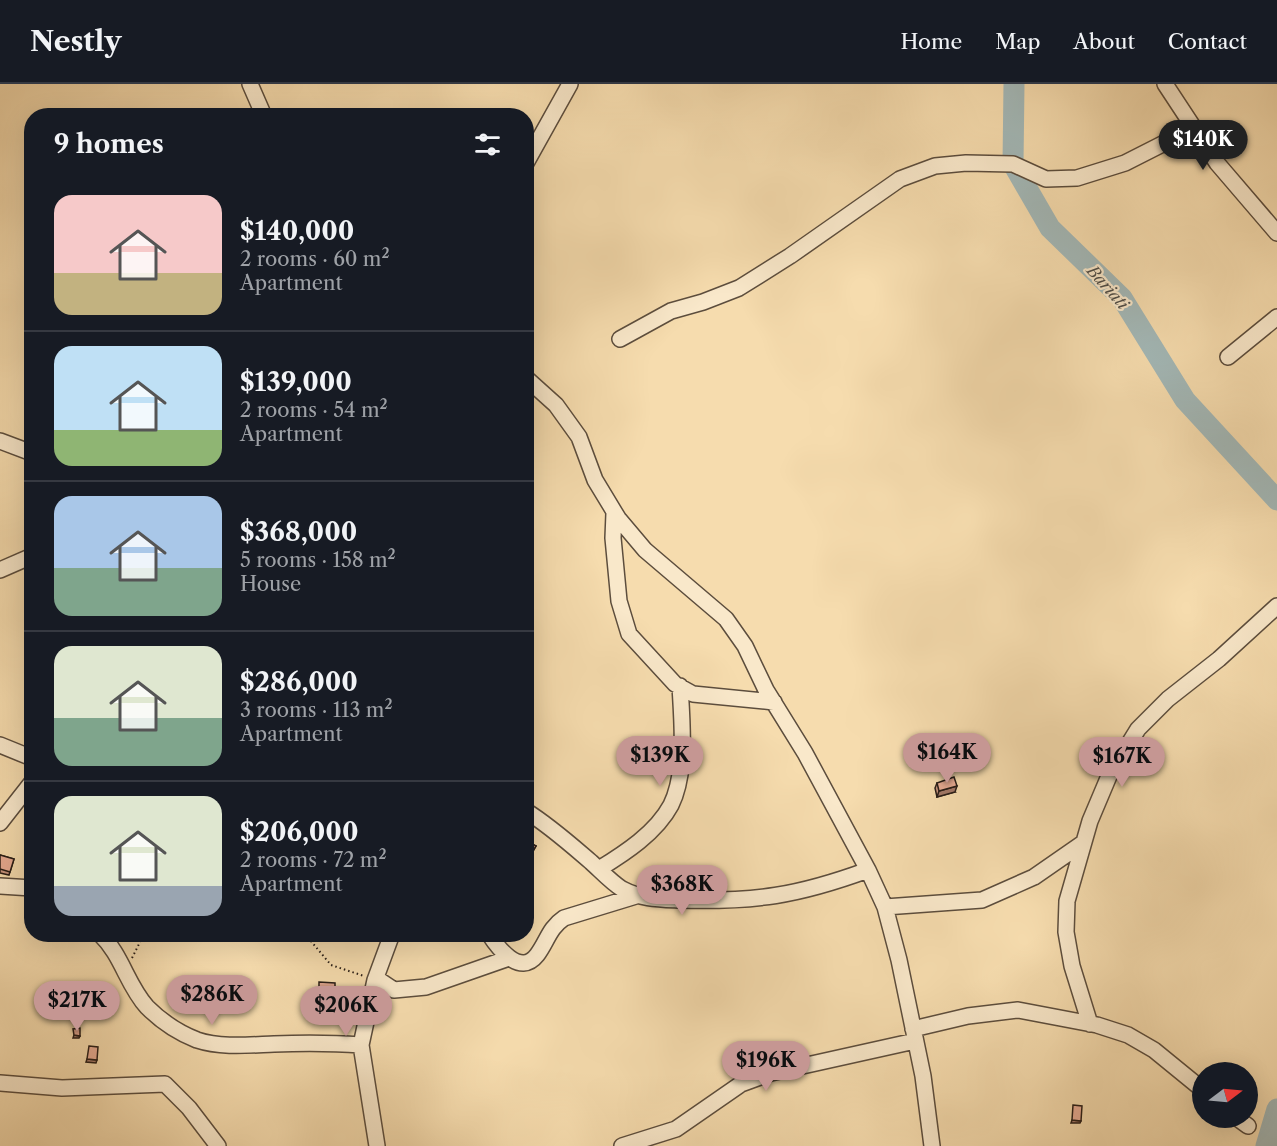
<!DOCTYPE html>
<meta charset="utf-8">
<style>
:root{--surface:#171b24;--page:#20242c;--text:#f1f3f6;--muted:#9ea1a6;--line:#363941;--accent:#c59692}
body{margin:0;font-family:"Libre Caslon Text",serif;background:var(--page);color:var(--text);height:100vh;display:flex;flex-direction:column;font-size:22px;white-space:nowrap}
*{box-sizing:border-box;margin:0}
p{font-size:20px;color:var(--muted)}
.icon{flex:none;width:33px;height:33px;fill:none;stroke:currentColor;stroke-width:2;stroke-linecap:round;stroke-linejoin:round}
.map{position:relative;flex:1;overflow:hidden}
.drawer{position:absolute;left:24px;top:24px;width:510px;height:834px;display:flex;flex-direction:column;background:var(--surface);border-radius:24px;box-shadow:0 6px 24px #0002}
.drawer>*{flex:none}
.needle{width:39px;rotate:74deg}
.tools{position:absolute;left:1192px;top:978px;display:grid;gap:12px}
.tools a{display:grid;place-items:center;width:66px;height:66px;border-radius:50%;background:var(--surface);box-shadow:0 6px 24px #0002;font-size:30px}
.price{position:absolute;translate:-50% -51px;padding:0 14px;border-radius:21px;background:var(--accent);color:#111;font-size:20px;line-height:39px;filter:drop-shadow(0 2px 3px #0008)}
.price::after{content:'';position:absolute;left:50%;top:36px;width:18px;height:14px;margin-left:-9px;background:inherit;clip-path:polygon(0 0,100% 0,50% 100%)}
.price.current{background:#222;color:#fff}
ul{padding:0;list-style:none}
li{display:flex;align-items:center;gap:18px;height:150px;padding:0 30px}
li+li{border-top:2px solid var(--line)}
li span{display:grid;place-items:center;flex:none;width:168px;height:120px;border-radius:18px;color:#555}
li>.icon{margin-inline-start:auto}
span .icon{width:72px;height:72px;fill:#fffc;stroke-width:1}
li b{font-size:26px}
h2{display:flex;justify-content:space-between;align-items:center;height:72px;padding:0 30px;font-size:26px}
header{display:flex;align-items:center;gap:36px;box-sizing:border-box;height:84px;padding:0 30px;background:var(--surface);border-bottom:2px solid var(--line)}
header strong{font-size:28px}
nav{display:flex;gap:33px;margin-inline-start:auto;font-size:21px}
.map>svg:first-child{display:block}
</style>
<header>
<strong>Nestly</strong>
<nav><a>Home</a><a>Map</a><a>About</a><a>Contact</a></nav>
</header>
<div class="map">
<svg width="1277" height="1062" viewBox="0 0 1277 1062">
<rect width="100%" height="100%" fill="#f6dcae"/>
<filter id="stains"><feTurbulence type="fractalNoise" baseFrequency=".00333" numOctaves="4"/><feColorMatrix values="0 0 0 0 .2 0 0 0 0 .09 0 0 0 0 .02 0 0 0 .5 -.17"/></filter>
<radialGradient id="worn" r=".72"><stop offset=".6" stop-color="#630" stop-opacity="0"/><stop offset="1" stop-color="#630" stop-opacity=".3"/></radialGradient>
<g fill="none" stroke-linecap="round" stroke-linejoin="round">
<path stroke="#a3b8b7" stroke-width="21" d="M1014 0 1013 80 1050 144 1122 214 1185 316 1277 416
M1266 1062 1277 1025"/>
<defs>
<path id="minor" d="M250 0 264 32
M1165 0 1217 79 1277 149
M526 79 570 0
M620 255 671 227 703 218 739 204 790 172 900 95 935 82 966 79 1013 80 1046 95 1077 94 1125 79 1194 44
M1228 273 1277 233
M526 294 556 321 579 353 595 396 618 434 645 466 726 535 745 562 766 606 805 669 868 786 885 823 899 876 923 992 932 1062
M0 357 32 369
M614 429 613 454 619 517 629 550 675 600 693 610 774 618
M0 486 32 472
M0 661 32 674
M526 727C550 742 570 760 591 778 601 787 611 798 622 805 641 815 659 815 680 816 755 818 797 812 868 786
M0 739 32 698
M599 785C625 769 656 749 671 721 687 689 682 637 680 602
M0 802 32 804
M885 823 982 816 1034 793 1083 759
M100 850C122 871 127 901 147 923 160 936 179 949 197 956 221 964 249 961 274 960 303 959 332 959 361 961
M489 850C498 864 520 893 537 871 547 858 549 844 564 834L636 812
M376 894 394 906 426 903 509 874
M1090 940 1072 882 1066 848 1067 817 1090 737 1109 692 1138 645 1168 615 1219 575 1277 522
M913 945 968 932 1018 926 1097 941 1128 951 1154 966 1203 1006
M0 999 62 1004 165 1000 189 1024 218 1062
M1237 1034 1248 1042
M377 1062 361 961 375 896 392 850
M622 1062 676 1045 741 1000 771 989 915 957"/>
</defs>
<use href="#minor" stroke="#5c4d3d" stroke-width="18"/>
<path stroke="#281d17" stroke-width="2" stroke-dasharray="1.5 3" stroke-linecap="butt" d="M305 850 331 881 364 892
M132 874 144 850"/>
<use href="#minor" stroke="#f9e8ca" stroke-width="15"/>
</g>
<path fill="#c8947f" stroke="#281d17" stroke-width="1.5" d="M937 699 955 708 937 713 935 704Z
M526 760 536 762 530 773 526 770Z
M0 771 14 775 9 791 0 789Z"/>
<path fill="#a27868" stroke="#281d17" stroke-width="1.5" d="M957 702 955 708 937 713 939 707Z
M319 907H335L334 910H318Z
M74 951 80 952 79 954H73Z
M87 975 97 976 96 979 86 978Z
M1072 1036 1081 1037 1080 1039H1071Z"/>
<path fill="#e8ac94" stroke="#281d17" stroke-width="1.5" d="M954 693 957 702 939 707 937 699Z
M528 757 536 762 531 770 526 767V760Z
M0 771 14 775 10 788 0 785Z
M319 898 335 899V907H319Z
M80 944V952L74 951 73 945Z
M89 962 98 963 97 976 87 975Z
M1073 1021 1082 1022 1081 1037 1072 1036Z"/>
<g text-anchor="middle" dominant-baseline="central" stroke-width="4.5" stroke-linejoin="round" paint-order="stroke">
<g font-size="16" font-style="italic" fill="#4d4c47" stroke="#f9e8ca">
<text transform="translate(1108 203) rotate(48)">Bariati</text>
</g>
</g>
<rect width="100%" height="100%" filter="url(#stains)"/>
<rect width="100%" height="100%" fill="url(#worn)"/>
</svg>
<div class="tools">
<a><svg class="needle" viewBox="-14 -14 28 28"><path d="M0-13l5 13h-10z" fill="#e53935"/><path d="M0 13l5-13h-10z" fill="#9ea1a6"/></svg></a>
</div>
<b class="price current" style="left:1203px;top:87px">$140K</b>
<b class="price" style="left:947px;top:700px">$164K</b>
<b class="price" style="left:660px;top:703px">$139K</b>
<b class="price" style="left:1122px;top:704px">$167K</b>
<b class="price" style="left:682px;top:832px">$368K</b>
<b class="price" style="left:212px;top:942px">$286K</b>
<b class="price" style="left:77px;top:948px">$217K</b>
<b class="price" style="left:346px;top:953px">$206K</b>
<b class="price" style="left:766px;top:1008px">$196K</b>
<section class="drawer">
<h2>9 homes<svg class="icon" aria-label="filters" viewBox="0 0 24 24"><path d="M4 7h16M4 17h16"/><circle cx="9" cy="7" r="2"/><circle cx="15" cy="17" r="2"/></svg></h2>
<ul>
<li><span style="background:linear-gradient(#f6c9c9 65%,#c2b280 0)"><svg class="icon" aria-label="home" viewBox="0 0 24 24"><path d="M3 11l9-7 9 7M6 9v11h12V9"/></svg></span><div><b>$140,000</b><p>2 rooms · 60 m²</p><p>Apartment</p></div></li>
<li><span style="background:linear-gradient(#bfe0f5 70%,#8fb573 0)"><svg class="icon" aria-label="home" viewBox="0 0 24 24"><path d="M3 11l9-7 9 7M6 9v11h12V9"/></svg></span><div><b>$139,000</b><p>2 rooms · 54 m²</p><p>Apartment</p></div></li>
<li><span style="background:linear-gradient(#a9c7e8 60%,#7fa58c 0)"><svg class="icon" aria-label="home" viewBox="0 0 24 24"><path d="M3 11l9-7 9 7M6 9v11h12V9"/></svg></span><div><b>$368,000</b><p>5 rooms · 158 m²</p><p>House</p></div></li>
<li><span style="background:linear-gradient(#dfe7d0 60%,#7fa58c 0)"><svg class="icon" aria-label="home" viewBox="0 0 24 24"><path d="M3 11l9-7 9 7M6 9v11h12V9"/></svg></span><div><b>$286,000</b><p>3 rooms · 113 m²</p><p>Apartment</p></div></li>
<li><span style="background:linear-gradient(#dfe7d0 75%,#9aa5b1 0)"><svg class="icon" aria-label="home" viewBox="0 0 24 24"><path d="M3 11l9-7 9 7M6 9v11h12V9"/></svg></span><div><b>$206,000</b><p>2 rooms · 72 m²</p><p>Apartment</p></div></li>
</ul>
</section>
</div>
